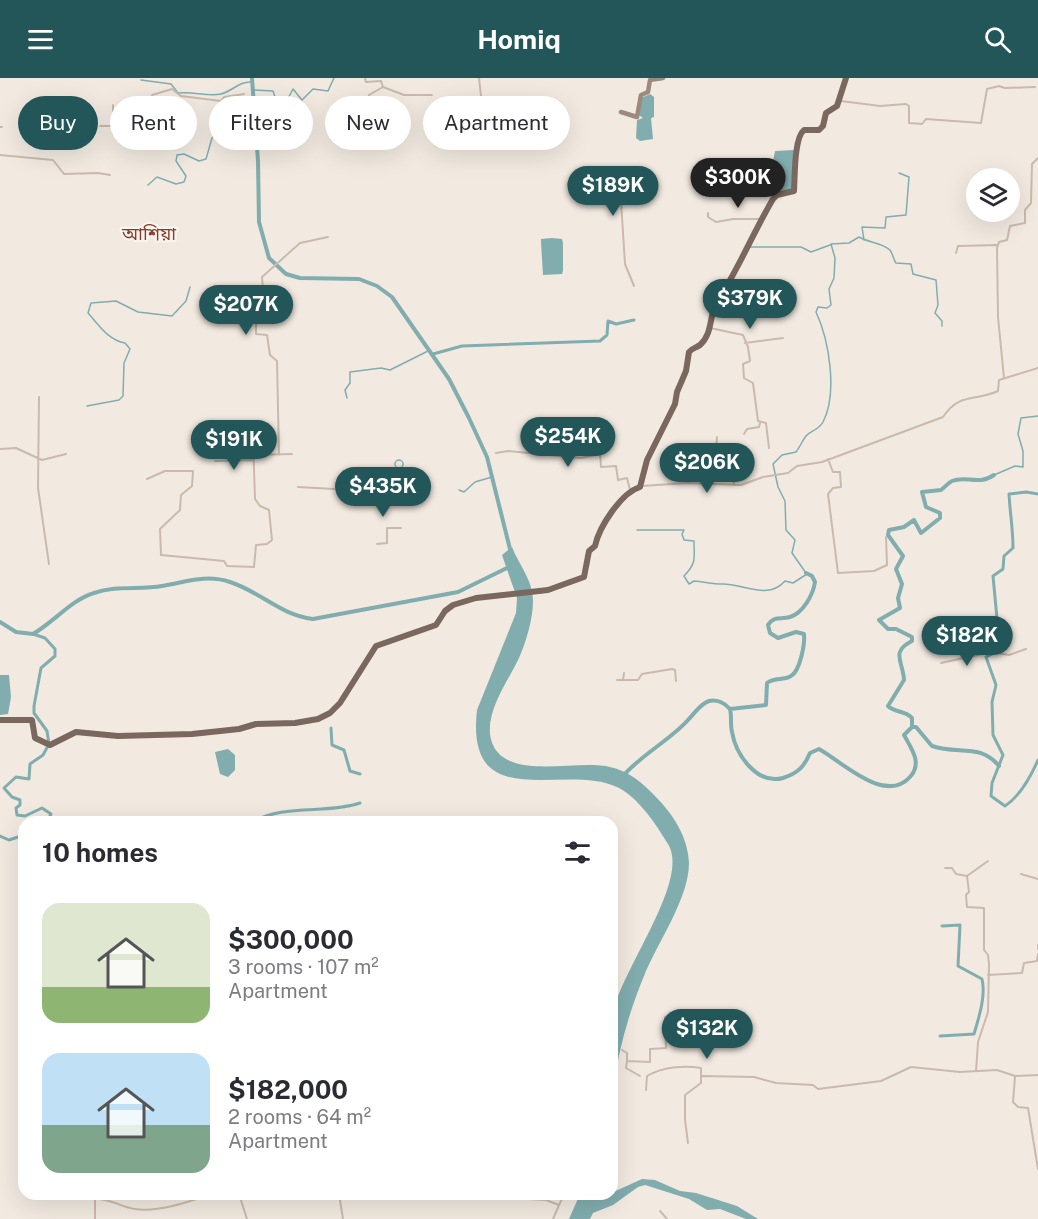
<!DOCTYPE html>
<meta charset="utf-8">
<style>
:root{--surface:#fff;--page:#f2f2f3;--text:#2b2b33;--muted:#7c7c81;--accent:#235659}
body{margin:0;font-family:"Public Sans","Noto Sans Bengali",sans-serif;background:var(--page);color:var(--text);height:100vh;display:flex;flex-direction:column;font-size:22px;white-space:nowrap}
*{box-sizing:border-box;margin:0}
p{font-size:20px;color:var(--muted)}
.icon{flex:none;width:33px;height:33px;fill:none;stroke:currentColor;stroke-width:2;stroke-linecap:round;stroke-linejoin:round}
.map{position:relative;flex:1;overflow:hidden}
.details{position:absolute;left:18px;top:738px;width:600px;height:384px;display:flex;flex-direction:column;background:var(--surface);border-radius:18px;box-shadow:0 6px 24px #0002}
.details>*{flex:none}
.guide{position:absolute;left:18px;top:18px;width:600px;height:54px;display:flex;gap:12px}
.fabs{position:absolute;left:966px;top:90px;display:grid;gap:12px}
.fabs a{display:grid;place-items:center;width:54px;height:54px;border-radius:50%;background:var(--surface);box-shadow:0 6px 24px #0002;font-size:30px}
.price{position:absolute;translate:-50% -51px;padding:0 14px;border-radius:21px;background:var(--accent);color:#fff;font-size:20px;line-height:39px;filter:drop-shadow(0 2px 3px #0008)}
.price::after{content:'';position:absolute;left:50%;top:36px;width:18px;height:14px;margin-left:-9px;background:inherit;clip-path:polygon(0 0,100% 0,50% 100%)}
.price.active{background:#222;color:#fff}
ul{padding:0;list-style:none}
li{display:flex;align-items:center;gap:18px;height:150px;padding:0 24px}
li span{display:grid;place-items:center;flex:none;width:168px;height:120px;border-radius:18px;color:#555}
li>.icon{margin-inline-start:auto}
span .icon{width:72px;height:72px;fill:#fffc;stroke-width:1}
li b{font-size:26px}
h2{display:flex;justify-content:space-between;align-items:center;height:72px;padding:0 24px;font-size:26px}
.chip{padding:0 21px;border-radius:27px;background:var(--surface);box-shadow:0 6px 24px #0002;font-size:21px;line-height:54px}
.chip.active{background:var(--accent);color:#fff}
header{display:flex;justify-content:space-between;align-items:center;height:78px;padding:0 24px;background:var(--accent);color:#fff;font-size:27px;font-weight:700}
.map>svg:first-child{display:block}
</style>
<header><svg class="icon" aria-label="menu" viewBox="0 0 24 24"><path d="M4 6h16M4 12h16M4 18h16"/></svg>Homiq<svg class="icon" aria-label="search" viewBox="0 0 24 24"><circle cx="10" cy="10" r="6"/><path d="M15 15l6 6"/></svg></header>
<div class="map">
<svg width="1038" height="1141" viewBox="0 0 1038 1141">
<rect width="100%" height="100%" fill="#f2eae1"/>
<path fill="#81adae" d="M650 16 654 19V39L651 40 653 61 640 63 636 60 637 42 643 40 639 37 641 20Z
M793 72 796 74 793 112 773 115 770 98 775 73Z
M552 160 562 161 563 165V193L562 196 543 197 541 164V161Z
M512 469C519 487 533 502 533 523 533 541 526 564 519 580 508 604 479 641 494 669 512 702 578 681 610 689 628 693 642 704 655 718 673 736 688 759 689 785 689 821 657 865 644 898 628 936 618 975 612 1016 612 991 608 963 612 939 619 894 691 803 668 766 656 746 638 719 617 709 564 684 465 739 477 632L516 535 517 520 502 477Z
M0 597H9L11 619 8 636 0 637Z
M228 671 235 677V692L228 699 220 696 215 674Z
M642 1101 655 1102 680 1113 696 1115 737 1128 758 1141H746L720 1131 707 1132 689 1121 645 1107 638 1109 613 1127 593 1135 590 1141H569L580 1116H597L598 1121Z"/>
<g fill="none" stroke-linecap="round" stroke-linejoin="round">
<path stroke="#81adae" stroke-width="1.5" d="M141 2 171 6 178 15C192 13 208 19 221 16 233 13 239 3 252 4
M252 12 273 13 276 22 282 25 286 24 293 11 302 22 313 11 328 13 334 0
M148 107 157 99 176 106 184 104 186 98 176 83 177 77 184 76 199 83 206 81 212 60 217 56 228 57 240 69 256 63
M864 162 862 149 885 150 886 139 906 137 909 99 899 95
M750 169H801L811 174 830 167
M347 320 345 312 350 305V294L381 290 390 292 430 272
M87 328 119 322 123 318 124 285 130 271 125 265C108 262 99 247 88 235L91 225 116 223 138 234 172 238 186 223 190 209
M395 386a4 4 0 1 1 8 0a4 4 0 1 1-8 0Z
M994 397 1015 388 1023 389V373L1018 356 1021 340 1038 338
M459 412 464 414 475 404 492 399
M637 452H684L682 456 684 462 694 463C694 480 697 485 684 498L689 506 694 503C705 504 713 506 722 506 741 505 768 523 785 503L793 505 807 496
M806 495 792 475 795 462 786 452 785 423 778 409 773 386 782 377 796 374C800 369 802 363 806 358 811 352 818 353 823 344 838 315 829 262 816 234L818 229 827 230 831 227 829 211 834 200 835 180 831 166 849 165 859 159C869 165 881 164 890 172 893 176 893 181 896 185L911 186 913 196 936 202 938 227 935 235 942 243V248"/>
<path stroke="#81adae" stroke-width="3" d="M433 276 462 268 600 263 607 257 608 243 616 246 634 242
M1038 416 1026 414 1009 416C1010 435 1013 451 1013 470L1004 478 1003 491 993 498 999 562 994 575 986 579 996 607 992 624 993 657 1003 677 992 705 991 718 1005 728C1020 718 1031 698 1038 682
M33 556 45 560 55 571V578L41 590 34 628V635L47 653 49 666 43 677 30 686 29 701 16 699 4 710 12 719 20 722V727L16 730 17 737 25 738 42 730 51 736 47 744
M331 650 332 667 344 672 350 693 360 696
M253 744C282 726 328 736 360 725
M0 758 9 762 24 757
M940 958 974 956C979 939 986 918 982 901L958 888 960 847 942 848"/>
<path stroke="#81adae" stroke-width="4" d="M252 0 258 83 259 144 269 180 286 196 300 200 359 201 377 208 392 219 449 301 469 340 487 379 511 475
M0 544 16 554 33 556C54 544 71 522 94 515 116 507 140 512 162 508 186 504 206 496 230 504 261 514 280 537 313 541L458 514 509 489
M730 631 766 627 767 605C775 599 783 603 791 598 800 593 805 566 804 556L796 554 778 560 770 555 768 547C775 537 780 542 790 539 803 535 813 517 815 504L812 498 806 495
M912 649V640C905 632 895 635 888 628L904 602C903 583 890 574 912 563V559L896 551H888L879 542 900 530 898 520 902 506 896 491 903 478 888 457 889 452 904 449 914 442 921 455 940 440V435L926 429 922 414 941 412C945 409 948 405 952 403 966 397 978 408 994 397
M623 698C642 676 669 663 688 642 694 636 700 626 709 623 717 621 725 625 730 631 732 639 730 646 732 654 736 677 757 707 783 700 798 695 804 689 810 675L819 671C841 683 885 727 910 699 923 685 911 670 904 657L912 649H916L932 668C958 677 980 665 999 688"/>
<path stroke="#cabaad" stroke-width="2" d="M365 0 366 4 381 3 383 9
M152 17 172 11 181 18 221 23 224 19 244 16
M841 23 880 28 906 26 909 28V45L922 46 926 41 981 45 987 11 999 8 1005 10 1035 9
M342 29 367 30 369 17 383 9 404 17H432
M478 45 481 18 479 0
M100 48H112
M0 49H2
M113 56V27
M0 77 53 82 64 96 98 95 110 97
M568 106 571 114 592 112 594 121 621 123 625 186 634 208
M621 123H637L638 103 653 102
M708 135V139L716 144 733 141H761
M956 175 958 168 997 167
M710 250 743 257 748 269 750 283 743 286 744 300 753 305 758 343 766 345 769 370
M745 265 783 260
M1004 300 998 239 997 170 999 164 1007 162 1010 148 1025 145V132L1031 125 1032 86 1038 80
M39 319 38 410 49 486
M744 356 747 351 759 349 760 345
M717 359 716 370 730 373 734 407
M0 371 16 370 42 382 66 376
M496 375 508 373 581 380 600 376 601 389 616 388 618 402 627 400 630 412
M253 377 292 376
M279 377 277 283 270 277 267 257 256 256V242L263 239 265 234 262 199 300 165 328 159
M828 381 833 394H840L841 409 833 410 828 416 838 495 874 493 887 487 886 459
M215 383 254 382
M147 401 165 393H193L192 408 181 417 180 432 160 451 161 477 224 483 227 488 254 489 256 467 267 466 272 462 269 432 260 428 255 421 253 360
M642 408 687 405 741 407 763 399 788 395 797 388 822 384 943 339C960 314 974 324 998 313L999 302 1038 290
M298 409 334 411
M377 466 387 465V450H401
M941 585 991 574 1009 577 1026 571
M617 602H623L624 595
M623 602H638L642 596 672 591 675 592 676 603
M945 790H952L956 796 967 798 969 814 966 817 967 829 984 830V872L988 877 989 886 988 934 978 964 976 993
M1021 796 1038 801
M967 798 988 783
M1038 867V871
M988 897 1022 895 1024 885 1037 883 1038 876
M622 972 627 975V983
M640 998 626 990 627 983 650 984V971L666 970 665 939 670 936
M702 998 754 999 776 1005 813 1007 818 1011 881 1003 911 989 960 994 997 992 1015 998 1038 997
M1015 999 1013 1024 1018 1029 1028 1030 1038 1091
M646 1012 647 998C662 989 684 987 701 990V1005L685 1017V1042L688 1065
M95 1116V1121C110 1120 120 1129 135 1131 158 1135 191 1123 212 1116
M239 1116 247 1141
M339 1116 343 1141
M527 1116 528 1121 546 1122 559 1127
M660 1133 667 1141
M95 1141V1121
M553 1141 564 1116"/>
<path stroke="#9e897f" stroke-width="4.5" d="M621 34 637 39 641 17 648 14 650 2 663 0"/>
<path stroke="#7a675e" stroke-width="6" d="M0 642H32L35 660 50 667 76 654 118 658 192 656 239 651 256 646 295 645 318 641 330 635 340 625 376 568 436 547 445 533 453 527 476 520 548 512 584 499 589 473 595 468C599 449 621 415 640 409L647 382 675 326 677 314 686 293 689 274C692 270 696 270 700 267 713 256 709 236 717 224 738 192 753 155 773 121L777 117 794 113C795 98 794 60 804 52H819L823 48 826 35 837 28 846 0"/>
</g>
<g text-anchor="middle" dominant-baseline="central" stroke-width="4.5" stroke-linejoin="round" paint-order="stroke">
<g font-size="18" fill="#843d29" stroke="#faf4ee">
<text x="149" y="155">আশিয়া</text>
</g>
</g>
</svg>
<div class="fabs">
<a><svg class="icon" aria-label="layers" viewBox="0 0 24 24"><path d="M12 4l9 5-9 5-9-5zM3 14l9 5 9-5"/></svg></a>
</div>
<b class="price active" style="left:738px;top:131px">$300K</b>
<b class="price" style="left:613px;top:139px">$189K</b>
<b class="price" style="left:750px;top:252px">$379K</b>
<b class="price" style="left:246px;top:258px">$207K</b>
<b class="price" style="left:568px;top:390px">$254K</b>
<b class="price" style="left:234px;top:393px">$191K</b>
<b class="price" style="left:707px;top:416px">$206K</b>
<b class="price" style="left:383px;top:440px">$435K</b>
<b class="price" style="left:967px;top:589px">$182K</b>
<b class="price" style="left:707px;top:982px">$132K</b>
<div class="guide">
<a class="chip active">Buy</a>
<a class="chip">Rent</a>
<a class="chip">Filters</a>
<a class="chip">New</a>
<a class="chip">Apartment</a>
</div>
<section class="details">
<h2>10 homes<svg class="icon" aria-label="filters" viewBox="0 0 24 24"><path d="M4 7h16M4 17h16"/><circle cx="9" cy="7" r="2"/><circle cx="15" cy="17" r="2"/></svg></h2>
<ul>
<li><span style="background:linear-gradient(#dfe7d0 70%,#8fb573 0)"><svg class="icon" aria-label="home" viewBox="0 0 24 24"><path d="M3 11l9-7 9 7M6 9v11h12V9"/></svg></span><div><b>$300,000</b><p>3 rooms · 107 m²</p><p>Apartment</p></div></li>
<li><span style="background:linear-gradient(#bfe0f5 60%,#7fa58c 0)"><svg class="icon" aria-label="home" viewBox="0 0 24 24"><path d="M3 11l9-7 9 7M6 9v11h12V9"/></svg></span><div><b>$182,000</b><p>2 rooms · 64 m²</p><p>Apartment</p></div></li>
</ul>
</section>
</div>
